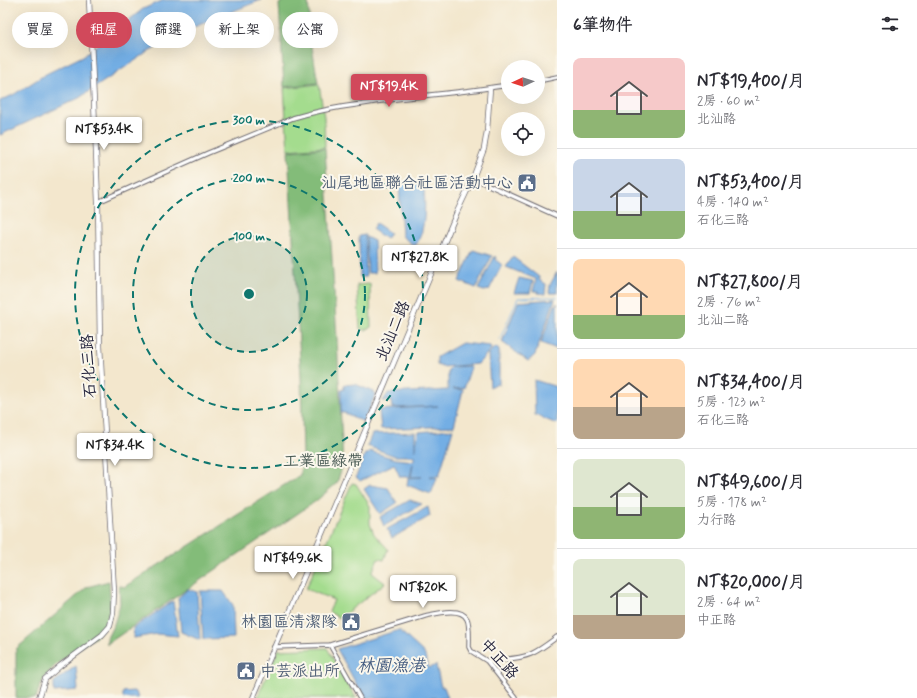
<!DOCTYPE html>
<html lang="zh-TW">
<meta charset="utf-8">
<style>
:root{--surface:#fff;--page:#f2f2f3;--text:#2b2b33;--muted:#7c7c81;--line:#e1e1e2;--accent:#d1495b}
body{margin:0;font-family:Mynerve,"LXGW WenKai TC",sans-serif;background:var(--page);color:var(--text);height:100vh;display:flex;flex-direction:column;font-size:15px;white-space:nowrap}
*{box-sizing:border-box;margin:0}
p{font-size:13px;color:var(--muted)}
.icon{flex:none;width:22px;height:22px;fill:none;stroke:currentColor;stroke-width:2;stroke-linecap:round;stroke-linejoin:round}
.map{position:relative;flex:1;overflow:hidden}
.details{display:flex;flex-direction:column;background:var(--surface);width:360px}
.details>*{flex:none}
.top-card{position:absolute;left:12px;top:12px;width:380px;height:36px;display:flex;gap:8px}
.needle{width:26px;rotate:267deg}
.tools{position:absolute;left:501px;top:60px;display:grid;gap:8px}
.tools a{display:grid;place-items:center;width:44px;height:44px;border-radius:50%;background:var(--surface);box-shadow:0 4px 16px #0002;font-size:20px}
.price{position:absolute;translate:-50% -34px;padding:0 9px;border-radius:4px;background:#fff;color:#222;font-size:13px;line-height:26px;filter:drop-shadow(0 1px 2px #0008)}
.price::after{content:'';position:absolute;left:50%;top:24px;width:12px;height:9px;margin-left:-6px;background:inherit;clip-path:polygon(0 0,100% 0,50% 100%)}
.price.selected{background:var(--accent);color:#fff}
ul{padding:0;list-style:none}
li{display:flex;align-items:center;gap:12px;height:100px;padding:0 16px}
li+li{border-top:1px solid var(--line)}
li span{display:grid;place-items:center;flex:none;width:112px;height:80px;border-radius:8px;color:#555}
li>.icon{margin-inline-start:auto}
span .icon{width:48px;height:48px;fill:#fffc;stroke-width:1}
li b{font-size:17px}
h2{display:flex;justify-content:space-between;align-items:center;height:48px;padding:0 16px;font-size:17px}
.pill{padding:0 14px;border-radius:18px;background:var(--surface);box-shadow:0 4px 16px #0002;font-size:14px;line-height:36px}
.pill.selected{background:var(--accent);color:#fff}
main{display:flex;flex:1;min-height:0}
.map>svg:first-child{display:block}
</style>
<main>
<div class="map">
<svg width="557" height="698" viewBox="0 0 557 698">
<rect width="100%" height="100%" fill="#fbf7ec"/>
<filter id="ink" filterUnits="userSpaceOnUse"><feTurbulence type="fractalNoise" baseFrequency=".025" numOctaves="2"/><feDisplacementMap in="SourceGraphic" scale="8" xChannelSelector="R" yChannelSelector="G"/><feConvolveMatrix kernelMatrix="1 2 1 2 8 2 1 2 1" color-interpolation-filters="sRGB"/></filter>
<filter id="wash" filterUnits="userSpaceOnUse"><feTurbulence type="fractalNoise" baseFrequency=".012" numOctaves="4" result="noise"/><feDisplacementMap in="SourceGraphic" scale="16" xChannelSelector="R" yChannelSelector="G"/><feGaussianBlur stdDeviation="0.9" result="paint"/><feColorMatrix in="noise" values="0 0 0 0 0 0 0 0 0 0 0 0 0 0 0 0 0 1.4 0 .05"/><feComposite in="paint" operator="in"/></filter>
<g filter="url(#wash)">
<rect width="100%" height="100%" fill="#f3e7cd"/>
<path fill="#a4dc8e" stroke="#637f64" d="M319 84 324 117 325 147 288 150 284 88Z
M370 284 371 327 366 330 360 329 357 285Z
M352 483 356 484 370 506V524L374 534 388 549 384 560 378 559 372 573 385 583 345 614 344 620 329 612 334 600 306 589Z
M327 648 356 698H257L278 650Z"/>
<path fill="#83bc79" stroke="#526f5a" d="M285 0H308L311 41 318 83 284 87 279 4Z
M325 148 337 338 343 464 337 483 316 501 107 644V638L114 624 119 608 120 603 119 585 124 587 300 475 303 457 301 377 288 151Z
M109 581C111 604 112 618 96 637 71 654 44 666 36 698H16V649L87 587Z"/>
<path fill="#73aee4" stroke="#4a6890" d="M164 0H261L189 29 145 54 79 98 0 135V101L13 95 46 74 83 56 143 9Z
M401 183H423C426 199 426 231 416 245H413L402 236 399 184Z
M376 223 390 233 386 239 372 229Z
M365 235 366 277H360L359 236Z
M366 237 374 241 375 273H368Z
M473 250 492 256 476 288 459 281Z
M495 256 497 261 502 265 489 290 484 291 478 289Z
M513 257 539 277V280L546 284 545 294 538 293V291H533L536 279 506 267Z
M557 272V293H549L550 285Z
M519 278 533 281 530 293H514Z
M555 299 535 355 528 361 502 342 518 302Z
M557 303V349L541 343 555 305Z
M462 343 490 346 491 349 478 364 442 367 437 365V357Z
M494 348H497L499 350V385L496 384 490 387 488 354Z
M470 366 471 367 464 388 453 389 463 390 454 426 381 429 379 410 438 406 392 408 391 401H383L388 393 448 390V370L451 367Z
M534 380 557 387V424L535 415Z
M355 384 374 392 375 395 364 422 345 413H341V390L344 389V385Z
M453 429 439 476H429L437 478 431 494 407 485 408 478 422 477H411L413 464 410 477H400L394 464 360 481 356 477 365 454H368L369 451 396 459 414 461V456H395L367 446 372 434 415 432V451L418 432Z
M370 485 388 488 397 503 380 514 364 489Z
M410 500 422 504 384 526 380 517Z
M428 507 430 516 392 538 387 529Z
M188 589 197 592 200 640 181 632 178 598Z
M200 591H223L233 605 234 638 203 639Z
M173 601 178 636 157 634 134 638 133 628Z
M399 630 424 653 429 668 436 665 441 687H444L448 698H364L337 649Z
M76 666 78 690 54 692V682Z
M133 691 136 692 138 698H123V692Z"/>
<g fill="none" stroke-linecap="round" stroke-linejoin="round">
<path stroke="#73aee4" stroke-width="1" d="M500 339 518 298 557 297"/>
</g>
</g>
<g filter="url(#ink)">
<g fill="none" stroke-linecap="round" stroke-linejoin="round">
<defs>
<path id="minor" d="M538 81 557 77
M473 178 557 216
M98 202 208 153 293 118C316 111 339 107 362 104 411 96 460 93 508 85
M330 645 360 698
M274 647 330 645 425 616C435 614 461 606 467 619 470 624 469 641 469 647L471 651 487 661 516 698
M487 661C501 659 517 660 531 654 540 650 549 643 557 637"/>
<path id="tertiary" d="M39 698 45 679 60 666 102 635 110 626 113 613 114 591 100 346 98 202 94 102 89 0
M253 698 457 212 473 178 484 149 487 131 490 88"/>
</defs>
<use href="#minor" stroke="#6b676e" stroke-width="5.5"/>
<use href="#tertiary" stroke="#6b676e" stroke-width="6"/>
<use href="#minor" stroke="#fff" stroke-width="3.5"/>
<use href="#tertiary" stroke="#fff" stroke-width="4.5"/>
</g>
</g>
<circle cx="249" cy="294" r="58" fill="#0f766e" fill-opacity=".12"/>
<g fill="none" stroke="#0f766e" stroke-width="2" stroke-dasharray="7 5">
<circle cx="249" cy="294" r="58"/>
<circle cx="249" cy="294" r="116"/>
<circle cx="249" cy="294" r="174"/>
</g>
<defs>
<symbol id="civic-square" viewBox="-11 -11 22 22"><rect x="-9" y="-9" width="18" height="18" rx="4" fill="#5c6f8a" stroke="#fbf7ec"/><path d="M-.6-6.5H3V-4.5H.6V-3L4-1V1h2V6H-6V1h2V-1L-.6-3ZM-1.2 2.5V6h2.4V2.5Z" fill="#fff"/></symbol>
</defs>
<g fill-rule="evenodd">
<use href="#civic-square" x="516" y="172" width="22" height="22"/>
<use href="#civic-square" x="340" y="611" width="22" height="22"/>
<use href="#civic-square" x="235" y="660" width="22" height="22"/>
</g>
<g text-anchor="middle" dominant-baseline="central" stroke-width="4" stroke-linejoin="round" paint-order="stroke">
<g font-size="16" fill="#4e5e75" stroke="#fbf7ec" text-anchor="end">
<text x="513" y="183">汕尾地區聯合社區活動中心</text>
<text x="337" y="622">林園區清潔隊</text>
<text x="260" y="671" text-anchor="start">中芸派出所</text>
</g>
<g font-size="16" fill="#22223b" stroke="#fbf7ec">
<text transform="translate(393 331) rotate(-67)">北汕二路</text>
<text transform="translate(89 366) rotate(-93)">石化三路</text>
<text transform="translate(499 659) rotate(48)">中正路</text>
</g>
<g font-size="16" fill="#495a54" stroke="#fbf7ec">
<text x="323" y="461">工業區綠帶</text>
</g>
<g font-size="17" font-style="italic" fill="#425a7f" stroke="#fbf7ec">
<text x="391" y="666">林園漁港</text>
</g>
</g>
<circle cx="249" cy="294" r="6" fill="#0f766e" stroke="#fbf7ec" stroke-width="2"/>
<g font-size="12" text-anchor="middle" font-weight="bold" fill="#0f766e" stroke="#fbf7ec" stroke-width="4" stroke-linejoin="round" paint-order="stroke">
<text x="249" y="124">300 m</text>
<text x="249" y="182">200 m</text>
<text x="249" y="240">100 m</text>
</g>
</svg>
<div class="tools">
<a><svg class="needle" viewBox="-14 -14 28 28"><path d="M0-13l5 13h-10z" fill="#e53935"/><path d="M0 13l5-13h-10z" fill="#7c7c81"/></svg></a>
<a><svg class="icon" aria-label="locate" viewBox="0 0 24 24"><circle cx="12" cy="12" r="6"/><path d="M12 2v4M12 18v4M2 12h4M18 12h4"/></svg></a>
</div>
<b class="price selected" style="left:389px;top:108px">NT$19.4K</b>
<b class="price" style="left:104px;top:151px">NT$53.4K</b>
<b class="price" style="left:420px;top:279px">NT$27.8K</b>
<b class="price" style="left:115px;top:467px">NT$34.4K</b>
<b class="price" style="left:293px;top:580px">NT$49.6K</b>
<b class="price" style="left:423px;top:609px">NT$20K</b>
<div class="top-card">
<a class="pill">買屋</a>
<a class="pill selected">租屋</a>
<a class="pill">篩選</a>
<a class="pill">新上架</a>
<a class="pill">公寓</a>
</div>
</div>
<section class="details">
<h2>6筆物件<svg class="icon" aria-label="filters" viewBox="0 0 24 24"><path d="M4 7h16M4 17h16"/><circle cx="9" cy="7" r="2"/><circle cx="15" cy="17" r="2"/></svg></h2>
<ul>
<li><span style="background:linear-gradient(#f6c9c9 65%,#8fb573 0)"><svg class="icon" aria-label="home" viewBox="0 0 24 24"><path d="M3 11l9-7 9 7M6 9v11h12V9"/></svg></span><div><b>NT$19,400/月</b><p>2房 · 60 m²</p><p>北汕路</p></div></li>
<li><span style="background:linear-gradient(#c9d6e8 65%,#8fb573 0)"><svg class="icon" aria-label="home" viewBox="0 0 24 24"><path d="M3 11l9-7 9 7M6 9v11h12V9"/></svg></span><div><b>NT$53,400/月</b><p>4房 · 140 m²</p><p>石化三路</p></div></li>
<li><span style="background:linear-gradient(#ffd9b3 70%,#8fb573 0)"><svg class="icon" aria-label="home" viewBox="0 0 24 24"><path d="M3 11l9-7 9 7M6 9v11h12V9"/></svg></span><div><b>NT$27,800/月</b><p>2房 · 76 m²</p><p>北汕二路</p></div></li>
<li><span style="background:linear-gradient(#ffd9b3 60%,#b9a48a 0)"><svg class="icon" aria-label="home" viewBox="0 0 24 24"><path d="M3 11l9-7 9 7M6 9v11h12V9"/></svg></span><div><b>NT$34,400/月</b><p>5房 · 123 m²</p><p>石化三路</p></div></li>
<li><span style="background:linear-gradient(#dfe7d0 60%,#8fb573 0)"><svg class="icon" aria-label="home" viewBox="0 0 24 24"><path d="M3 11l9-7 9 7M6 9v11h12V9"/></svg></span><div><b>NT$49,600/月</b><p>5房 · 178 m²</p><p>力行路</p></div></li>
<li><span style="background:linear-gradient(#dfe7d0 70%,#b9a48a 0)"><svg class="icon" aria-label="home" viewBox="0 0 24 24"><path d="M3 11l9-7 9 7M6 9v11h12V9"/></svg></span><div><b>NT$20,000/月</b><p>2房 · 64 m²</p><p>中正路</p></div></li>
</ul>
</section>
</main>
